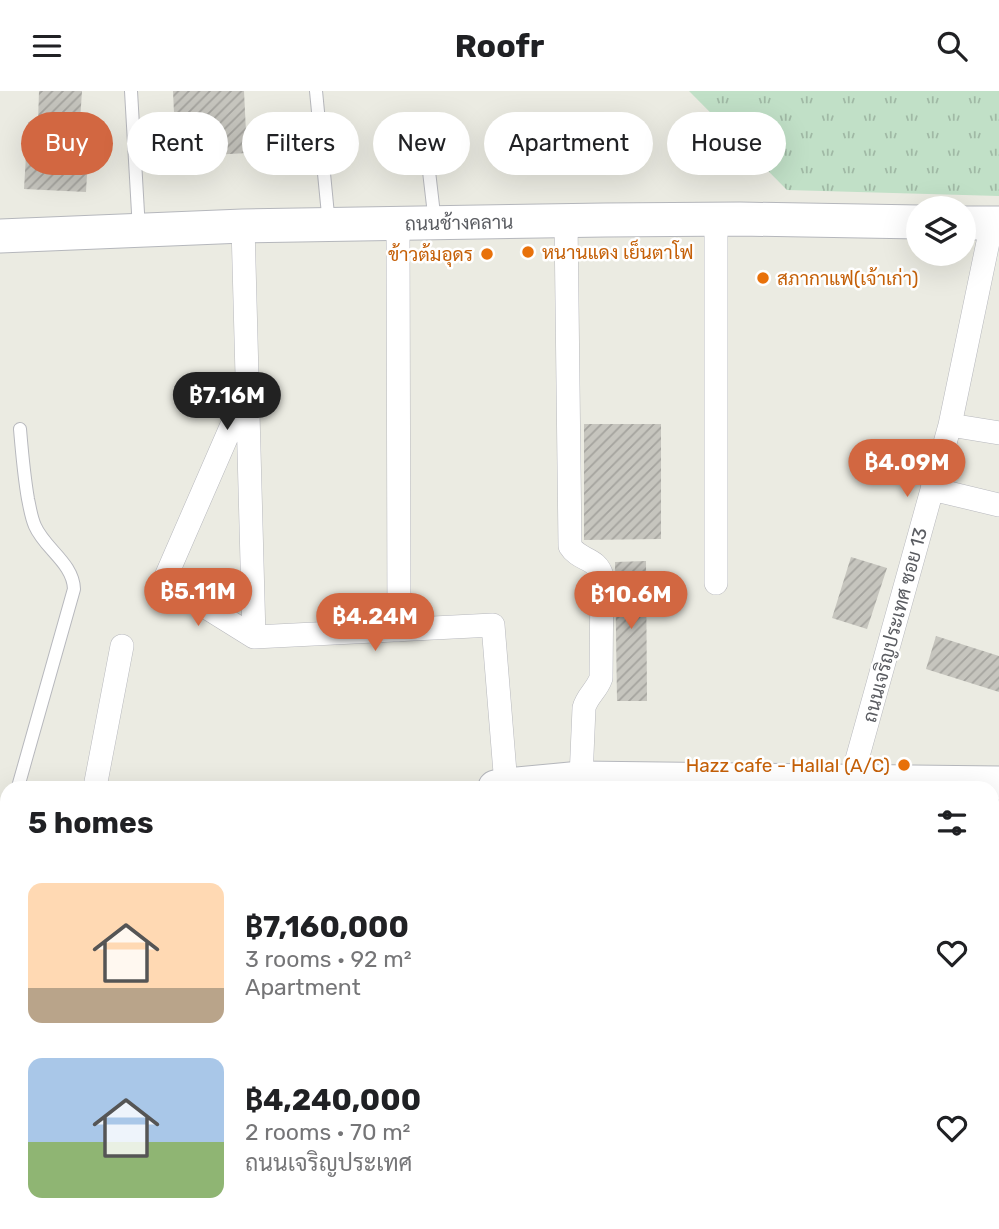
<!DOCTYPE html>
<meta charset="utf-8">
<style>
:root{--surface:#fff;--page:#f2f2f2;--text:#202124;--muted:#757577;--accent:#d26741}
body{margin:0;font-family:Rubik,Sarabun,sans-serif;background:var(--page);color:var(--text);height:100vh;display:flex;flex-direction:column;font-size:26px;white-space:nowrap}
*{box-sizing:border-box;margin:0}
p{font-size:23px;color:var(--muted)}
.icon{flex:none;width:38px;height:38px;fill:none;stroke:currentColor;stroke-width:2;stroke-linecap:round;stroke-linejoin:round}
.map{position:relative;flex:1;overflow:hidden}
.sheet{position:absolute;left:0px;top:690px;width:999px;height:450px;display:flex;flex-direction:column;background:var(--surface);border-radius:21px 21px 0 0;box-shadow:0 7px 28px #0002}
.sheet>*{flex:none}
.guide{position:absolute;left:21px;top:21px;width:957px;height:63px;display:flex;gap:14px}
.buttons{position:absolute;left:906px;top:105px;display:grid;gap:14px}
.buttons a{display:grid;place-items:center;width:70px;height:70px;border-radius:50%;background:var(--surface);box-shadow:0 7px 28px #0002;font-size:35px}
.price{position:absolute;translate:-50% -60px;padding:0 16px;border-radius:24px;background:var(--accent);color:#fff;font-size:23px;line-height:46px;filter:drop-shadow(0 2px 4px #0008)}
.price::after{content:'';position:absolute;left:50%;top:42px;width:21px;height:16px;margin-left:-10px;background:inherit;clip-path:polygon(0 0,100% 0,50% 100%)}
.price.active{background:#222;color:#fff}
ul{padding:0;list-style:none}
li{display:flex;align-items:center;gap:21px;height:175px;padding:0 28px}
li span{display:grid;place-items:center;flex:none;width:196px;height:140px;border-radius:14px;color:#555}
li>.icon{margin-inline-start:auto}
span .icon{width:84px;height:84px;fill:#fffc;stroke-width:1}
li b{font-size:30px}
h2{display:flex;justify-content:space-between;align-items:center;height:84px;padding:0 28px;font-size:30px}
.chip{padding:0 24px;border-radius:32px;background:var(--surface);box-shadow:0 7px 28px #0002;font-size:24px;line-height:63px}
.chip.active{background:var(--accent);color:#fff}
header{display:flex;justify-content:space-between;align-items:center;height:91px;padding:0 28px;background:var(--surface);font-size:32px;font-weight:700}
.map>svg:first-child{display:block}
</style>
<header><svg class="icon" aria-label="menu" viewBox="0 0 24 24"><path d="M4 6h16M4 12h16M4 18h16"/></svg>Roofr<svg class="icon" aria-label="search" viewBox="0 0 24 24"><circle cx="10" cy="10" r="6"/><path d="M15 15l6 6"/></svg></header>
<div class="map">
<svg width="999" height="1138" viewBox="0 0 999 1138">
<defs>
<pattern id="grass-tufts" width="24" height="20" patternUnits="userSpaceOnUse" patternTransform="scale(1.75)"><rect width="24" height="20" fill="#c1e0c7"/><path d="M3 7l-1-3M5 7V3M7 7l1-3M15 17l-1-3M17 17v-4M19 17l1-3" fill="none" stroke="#a0b9a5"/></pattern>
<pattern id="water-ripples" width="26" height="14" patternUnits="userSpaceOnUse" patternTransform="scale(1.75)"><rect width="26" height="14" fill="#aac5f3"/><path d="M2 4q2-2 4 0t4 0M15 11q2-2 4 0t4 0" fill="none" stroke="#8da3c8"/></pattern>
<pattern id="building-hatch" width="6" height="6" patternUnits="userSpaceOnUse" patternTransform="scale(1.75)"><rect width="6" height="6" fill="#c6c5be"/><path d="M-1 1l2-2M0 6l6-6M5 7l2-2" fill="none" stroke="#a4a39e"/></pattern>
</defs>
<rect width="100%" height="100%" fill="#ebebe2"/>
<path fill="url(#grass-tufts)" d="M689 0H999V105L787 99Z"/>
<path fill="url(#water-ripples)" d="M7 954V1132H992V1113L999 1118V1138H0V955Z"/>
<path fill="url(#building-hatch)" d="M39 0H82L80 30H90L86 101 24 98 28 31 38 32Z
M173 0H244L247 62 176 66Z
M584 333H661V448L584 449Z
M851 466 887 477 867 538 832 527Z
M646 470 647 610H617L615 471Z
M936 545 999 565V601L926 578Z"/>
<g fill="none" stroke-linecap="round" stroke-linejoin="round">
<defs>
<path id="lane" d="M131 0 139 139
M316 0 329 134
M427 63 435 132
M18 696 74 498C73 472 45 458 35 435 31 426 30 417 28 408 24 385 22 362 20 338
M0 762 7 737"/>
<path id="street" d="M566 130 570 455C579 470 597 466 602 485L601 587C597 599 587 605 584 617L581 687
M398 133 399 539
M243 135 254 546
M248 297 164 490 254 546 493 534 506 694
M950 334 999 342
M932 398 999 414
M716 492V128
M851 690 950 334 992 132
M95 696 122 555"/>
<path id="secondary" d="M964 132H999
M0 145 243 135 605 129 740 128 919 131
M495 696 506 694 581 687 999 692
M0 811 7 810"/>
</defs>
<use href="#lane" stroke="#b7b8bd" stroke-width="14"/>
<use href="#street" stroke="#b7b8bd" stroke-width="24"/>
<use href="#secondary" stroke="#b5b7bc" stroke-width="35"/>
<use href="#lane" stroke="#fff" stroke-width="12"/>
<use href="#street" stroke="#fff" stroke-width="23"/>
<use href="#secondary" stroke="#fff" stroke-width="33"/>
</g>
<g fill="#e8710a" stroke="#fff" stroke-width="2.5">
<circle cx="528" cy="161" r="7"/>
<circle cx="487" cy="163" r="7"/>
<circle cx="763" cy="187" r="7"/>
<circle cx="904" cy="674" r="7"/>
</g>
<g text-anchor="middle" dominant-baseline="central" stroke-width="5" stroke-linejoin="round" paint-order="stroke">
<g font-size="19" fill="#5a5c61" stroke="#fff">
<text transform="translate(459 132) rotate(-1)">ถนนช้างคลาน</text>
<text transform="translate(895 534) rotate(-75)">ถนนเจริญประเทศ ซอย 13</text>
</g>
<g font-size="19" fill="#c56008" stroke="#fff" text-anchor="start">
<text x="542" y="161">หนานแดง เย็นตาโฟ</text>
<text x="473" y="163" text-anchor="end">ข้าวต้มอุดร</text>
<text x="777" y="187">สภากาแฟ(เจ้าเก่า)</text>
<text x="890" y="674" text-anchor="end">Hazz cafe - Hallal (A/C)</text>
</g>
</g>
</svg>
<div class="buttons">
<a><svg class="icon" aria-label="layers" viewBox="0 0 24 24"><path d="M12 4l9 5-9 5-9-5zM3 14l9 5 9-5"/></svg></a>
</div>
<b class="price active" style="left:227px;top:341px">฿7.16M</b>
<b class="price" style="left:907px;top:408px">฿4.09M</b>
<b class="price" style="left:198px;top:537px">฿5.11M</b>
<b class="price" style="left:631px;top:540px">฿10.6M</b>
<b class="price" style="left:375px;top:562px">฿4.24M</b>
<div class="guide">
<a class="chip active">Buy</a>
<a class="chip">Rent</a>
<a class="chip">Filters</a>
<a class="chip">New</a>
<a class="chip">Apartment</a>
<a class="chip">House</a>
</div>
<section class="sheet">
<h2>5 homes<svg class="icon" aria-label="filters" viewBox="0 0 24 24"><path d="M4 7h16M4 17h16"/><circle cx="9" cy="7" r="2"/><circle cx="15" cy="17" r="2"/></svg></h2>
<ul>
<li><span style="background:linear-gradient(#ffd9b3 75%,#b9a48a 0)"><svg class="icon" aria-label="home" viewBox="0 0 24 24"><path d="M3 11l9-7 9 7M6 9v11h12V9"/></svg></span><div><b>฿7,160,000</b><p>3 rooms · 92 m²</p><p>Apartment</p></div><svg class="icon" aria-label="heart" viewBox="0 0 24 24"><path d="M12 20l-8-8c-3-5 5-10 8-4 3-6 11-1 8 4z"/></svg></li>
<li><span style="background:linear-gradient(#a9c7e8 60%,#8fb573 0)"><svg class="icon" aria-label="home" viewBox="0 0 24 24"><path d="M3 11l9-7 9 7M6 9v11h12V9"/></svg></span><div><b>฿4,240,000</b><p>2 rooms · 70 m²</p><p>ถนนเจริญประเทศ</p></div><svg class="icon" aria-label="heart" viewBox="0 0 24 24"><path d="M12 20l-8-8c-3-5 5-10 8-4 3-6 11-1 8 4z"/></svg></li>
</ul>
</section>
</div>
